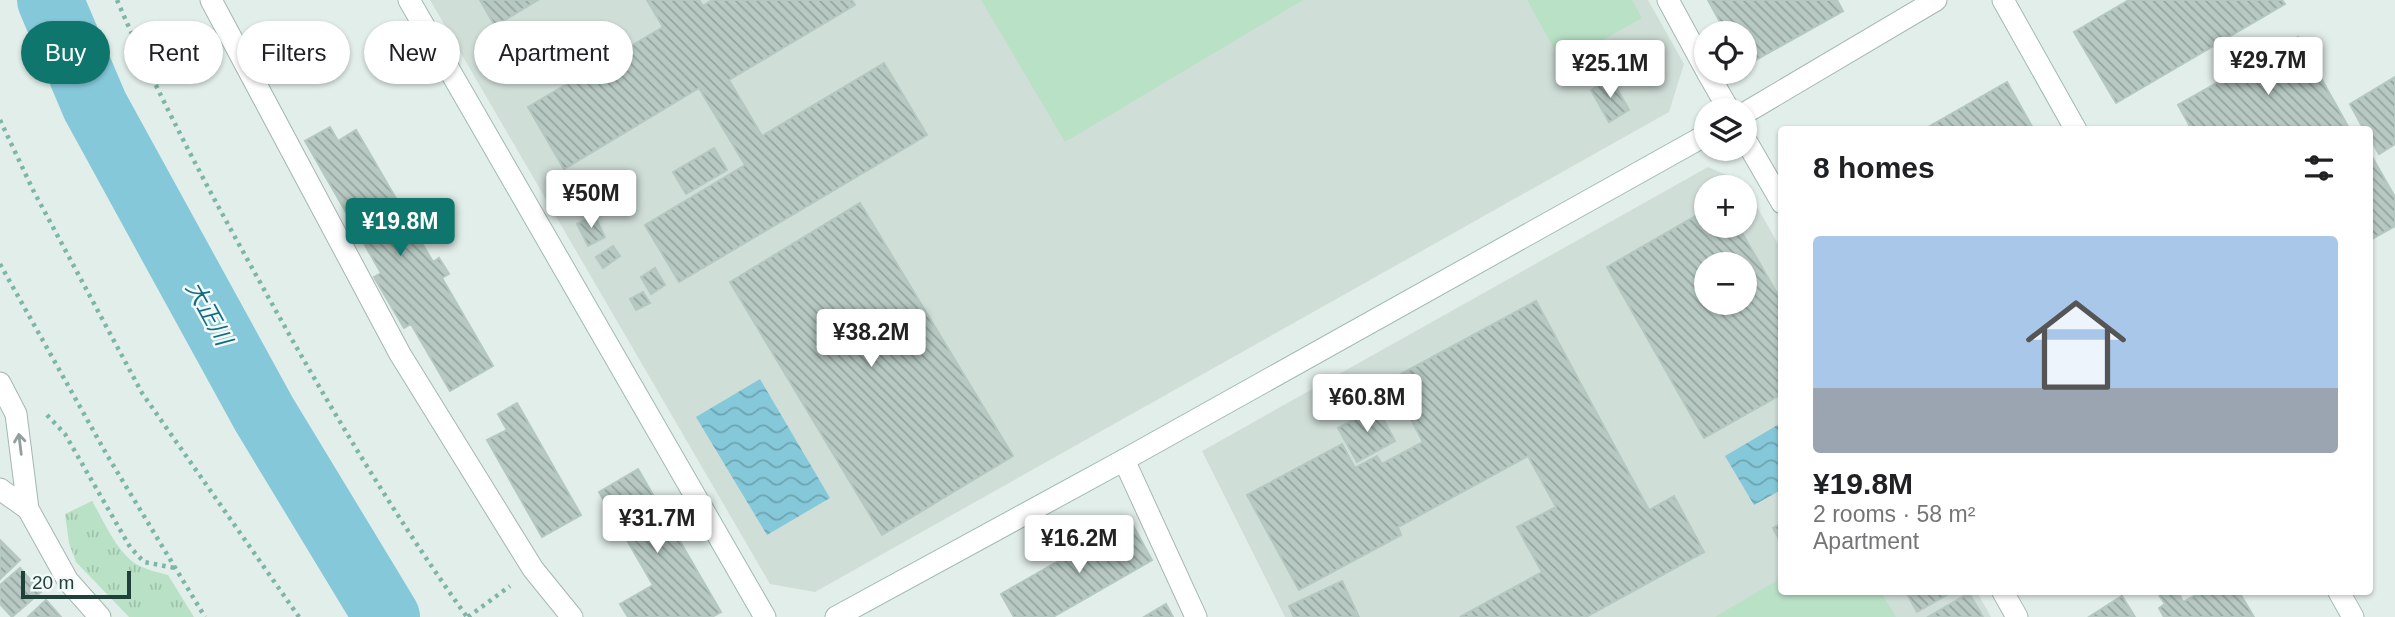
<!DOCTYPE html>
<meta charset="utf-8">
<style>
:root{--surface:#fff;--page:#f6f6f6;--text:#202124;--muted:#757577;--accent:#0f766e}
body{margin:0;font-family:Helvetica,"Noto Sans JP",sans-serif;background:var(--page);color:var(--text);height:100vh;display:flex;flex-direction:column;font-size:26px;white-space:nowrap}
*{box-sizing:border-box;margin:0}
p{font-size:23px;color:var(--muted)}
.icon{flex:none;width:38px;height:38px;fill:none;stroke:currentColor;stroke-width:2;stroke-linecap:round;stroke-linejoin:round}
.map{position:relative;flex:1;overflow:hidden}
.details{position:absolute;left:1778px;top:126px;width:595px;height:469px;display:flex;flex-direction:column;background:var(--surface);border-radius:7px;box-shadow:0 2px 5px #0004}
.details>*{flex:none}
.top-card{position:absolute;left:21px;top:21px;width:665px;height:63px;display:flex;gap:14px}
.buttons{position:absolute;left:1694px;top:21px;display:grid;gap:14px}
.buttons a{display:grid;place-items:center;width:63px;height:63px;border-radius:50%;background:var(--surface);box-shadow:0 2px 5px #0004;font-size:35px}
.scale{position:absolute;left:21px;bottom:18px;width:110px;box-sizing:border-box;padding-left:7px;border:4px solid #20413a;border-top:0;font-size:19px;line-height:24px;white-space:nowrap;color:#20413a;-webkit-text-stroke:5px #f3faf7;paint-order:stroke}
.price{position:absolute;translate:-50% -60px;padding:0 16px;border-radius:7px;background:#fff;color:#222;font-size:23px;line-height:46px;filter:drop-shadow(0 2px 4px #0008)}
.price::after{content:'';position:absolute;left:50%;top:42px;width:21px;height:16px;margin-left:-10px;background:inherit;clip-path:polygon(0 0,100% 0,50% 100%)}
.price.current{background:var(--accent);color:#fff}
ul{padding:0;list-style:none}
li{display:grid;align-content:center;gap:14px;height:371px;padding:0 35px}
li span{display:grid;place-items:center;height:217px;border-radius:7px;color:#555}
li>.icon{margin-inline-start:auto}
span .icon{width:126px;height:126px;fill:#fffc;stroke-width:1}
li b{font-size:30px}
h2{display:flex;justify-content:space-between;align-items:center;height:84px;padding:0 35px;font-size:30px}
.pill{padding:0 24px;border-radius:32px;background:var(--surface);box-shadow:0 2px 5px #0004;font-size:24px;line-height:63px}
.pill.current{background:var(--accent);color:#fff}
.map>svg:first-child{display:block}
</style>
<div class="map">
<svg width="2395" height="617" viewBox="0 0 2395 617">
<defs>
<pattern id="park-tufts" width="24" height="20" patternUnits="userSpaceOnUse" patternTransform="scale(1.75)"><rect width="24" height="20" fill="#b9e1c6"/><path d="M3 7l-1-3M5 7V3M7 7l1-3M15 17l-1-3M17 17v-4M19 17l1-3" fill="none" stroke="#9fc2ab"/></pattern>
<pattern id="water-waves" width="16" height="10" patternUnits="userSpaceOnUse" patternTransform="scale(1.75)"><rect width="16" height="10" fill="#85c8d9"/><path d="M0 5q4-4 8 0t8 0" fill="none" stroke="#6ca4b1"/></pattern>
<pattern id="building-back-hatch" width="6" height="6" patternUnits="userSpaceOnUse" patternTransform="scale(1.75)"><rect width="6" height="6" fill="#b7c9c2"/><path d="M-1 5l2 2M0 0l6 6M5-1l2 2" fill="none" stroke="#94a59f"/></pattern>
</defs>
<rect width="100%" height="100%" fill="#e2eee9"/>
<path fill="#d0ded8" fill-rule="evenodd" d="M430 0H1648L1684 64 1669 112 815 592 770 584Z
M1708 167 1743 182 1781 249 1782 592H1977L1991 617H1285L1202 451ZM1706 187H1745V226H1706ZM1706 264H1745V303H1706Z"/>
<path fill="url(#park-tufts)" d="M92 501C104 521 116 551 136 564 146 570 157 572 168 575L194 617H129L76 562 69 543 65 514Z"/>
<path fill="#b9e1c6" d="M981 0H1303L1065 142Z
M1527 0H1632L1642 18 1562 63Z
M1781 578 1782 592H1881L1896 617H1715Z"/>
<path fill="url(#water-waves)" d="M760 379 830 498 767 535 696 417Z
M1781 423V490L1754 505 1725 456Z"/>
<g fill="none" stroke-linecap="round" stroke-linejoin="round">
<path stroke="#85c8d9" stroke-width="66" d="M50 0 95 106 264 414 387 617"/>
</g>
<path fill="url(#building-back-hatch)" stroke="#b4c8c1" stroke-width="2" fill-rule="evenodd" d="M480 0H538L495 26Z
M647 0H699L703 6 712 0H852L855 5 729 80 762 136 884 63 927 135 679 282 645 225 745 165 699 88 564 169 528 107 663 27Z
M1708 0H1837L1843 11 1745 66V33H1726Z
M2129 0H2282L2285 4 2116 103 2074 32Z
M2298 37 2350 130H2192L2178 105Z
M2395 77V144L2379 154 2370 138V130H2364L2350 104Z
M1611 78 1629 110 1609 122 1591 90Z
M2007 82 2034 130H1923Z
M330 127 338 141 356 130 433 262 439 258 449 274 442 278 493 366 450 391 411 324 404 328 374 277 381 273 305 141Z
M714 148 727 170 686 194 673 172Z
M2371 155 2395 197V226L2370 240V156Z
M860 203 1013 456 882 535 730 282Z
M1706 210V226H1738L1782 302V394L1704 438 1607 267ZM1706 264H1745V303H1706Z
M594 215 605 237 588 246 577 224Z
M613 246 620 256 603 268 596 257Z
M655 268 665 285 651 294 641 277Z
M643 292 650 303 636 310 630 299Z
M1536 301 1649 510 1674 496 1704 552 1586 617H1460L1542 572 1517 527 1556 507 1528 456 1398 527 1401 535 1299 590 1247 495 1342 444 1355 468 1377 456 1382 464 1423 442 1390 380Z
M517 403 581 515 542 537 487 440 507 430 498 414Z
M1377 407 1395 441 1357 462 1338 428Z
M638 469 721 612 712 617H628L620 604 653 585 599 492Z
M1130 520 1152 560 1053 617H1014L1001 594Z
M1782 523V541H1780L1773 528Z
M0 540 20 560 0 579Z
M20 568 41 592 12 617 0 604V585Z
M1342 581 1359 617H1294L1289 606Z
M1906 592H1952L1917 612Z
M2157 592H2178L2183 602 2201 592H2239L2254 617H2164L2159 608 2165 604Z
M1969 593 1983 617H1928Z
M2122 596 2135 617H2089Z
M46 600 61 617H28Z
M1166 604 1173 617H1144Z"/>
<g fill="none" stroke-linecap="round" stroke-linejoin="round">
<defs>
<path id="street" d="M211 0 400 354 533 569 572 617
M1668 0 1706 70
M1707 72 1729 110
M1745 113 1936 0
M1745 139 1782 203
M0 383 16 414 28 509
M1124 460 1196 617
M0 489 28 509 68 581 100 617
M2003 592 2017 617"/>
<path id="secondary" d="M409 0 765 617
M2003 0 2076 130
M2339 592 2353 617
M836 617 1124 460 1706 135"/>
</defs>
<use href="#street" stroke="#a4b7b1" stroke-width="23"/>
<use href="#secondary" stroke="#9fbbb2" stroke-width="23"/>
<path stroke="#7fb5a7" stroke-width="4.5" stroke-dasharray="3.5 5" stroke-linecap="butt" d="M117 0C159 98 209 191 261 284 324 398 391 511 467 617
M0 120 33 190 142 393 299 617
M0 264 107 455 205 617
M47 415 65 434 130 547 144 562 175 568
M468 617 510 586"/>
<use href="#street" stroke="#fff" stroke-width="21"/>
<use href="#secondary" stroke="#fff" stroke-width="21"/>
</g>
<defs><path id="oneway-shaft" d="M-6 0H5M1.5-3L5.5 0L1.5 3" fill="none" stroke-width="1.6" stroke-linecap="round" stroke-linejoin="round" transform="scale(1.75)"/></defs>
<use stroke="#90a09c" href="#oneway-shaft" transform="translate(20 444) rotate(-97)"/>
<g text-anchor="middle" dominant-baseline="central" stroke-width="5" stroke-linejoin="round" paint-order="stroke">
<g font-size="23" font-style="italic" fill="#136c84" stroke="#f3faf7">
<text transform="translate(209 313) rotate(61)">大正川</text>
</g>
</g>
</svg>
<div class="buttons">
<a><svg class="icon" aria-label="locate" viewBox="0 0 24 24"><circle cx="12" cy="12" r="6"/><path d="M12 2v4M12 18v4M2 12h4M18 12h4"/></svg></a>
<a><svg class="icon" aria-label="layers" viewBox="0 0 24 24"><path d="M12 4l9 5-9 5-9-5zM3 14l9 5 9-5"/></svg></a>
<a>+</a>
<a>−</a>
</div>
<div class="scale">20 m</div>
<b class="price" style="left:2268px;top:97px">¥29.7M</b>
<b class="price" style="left:1610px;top:100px">¥25.1M</b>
<b class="price" style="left:591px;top:230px">¥50M</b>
<b class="price current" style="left:400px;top:258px">¥19.8M</b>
<b class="price" style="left:871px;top:369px">¥38.2M</b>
<b class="price" style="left:1367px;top:434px">¥60.8M</b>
<b class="price" style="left:657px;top:555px">¥31.7M</b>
<b class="price" style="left:1079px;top:575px">¥16.2M</b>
<div class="top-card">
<a class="pill current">Buy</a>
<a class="pill">Rent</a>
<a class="pill">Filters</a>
<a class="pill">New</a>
<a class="pill">Apartment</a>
</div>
<section class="details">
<h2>8 homes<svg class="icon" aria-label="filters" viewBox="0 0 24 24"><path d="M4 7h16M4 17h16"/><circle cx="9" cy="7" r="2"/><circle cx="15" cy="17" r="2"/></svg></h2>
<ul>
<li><span style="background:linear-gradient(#a9c7e8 70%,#9aa5b1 0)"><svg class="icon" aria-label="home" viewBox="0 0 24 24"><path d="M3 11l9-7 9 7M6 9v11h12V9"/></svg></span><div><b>¥19.8M</b><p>2 rooms · 58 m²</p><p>Apartment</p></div></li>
</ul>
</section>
</div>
